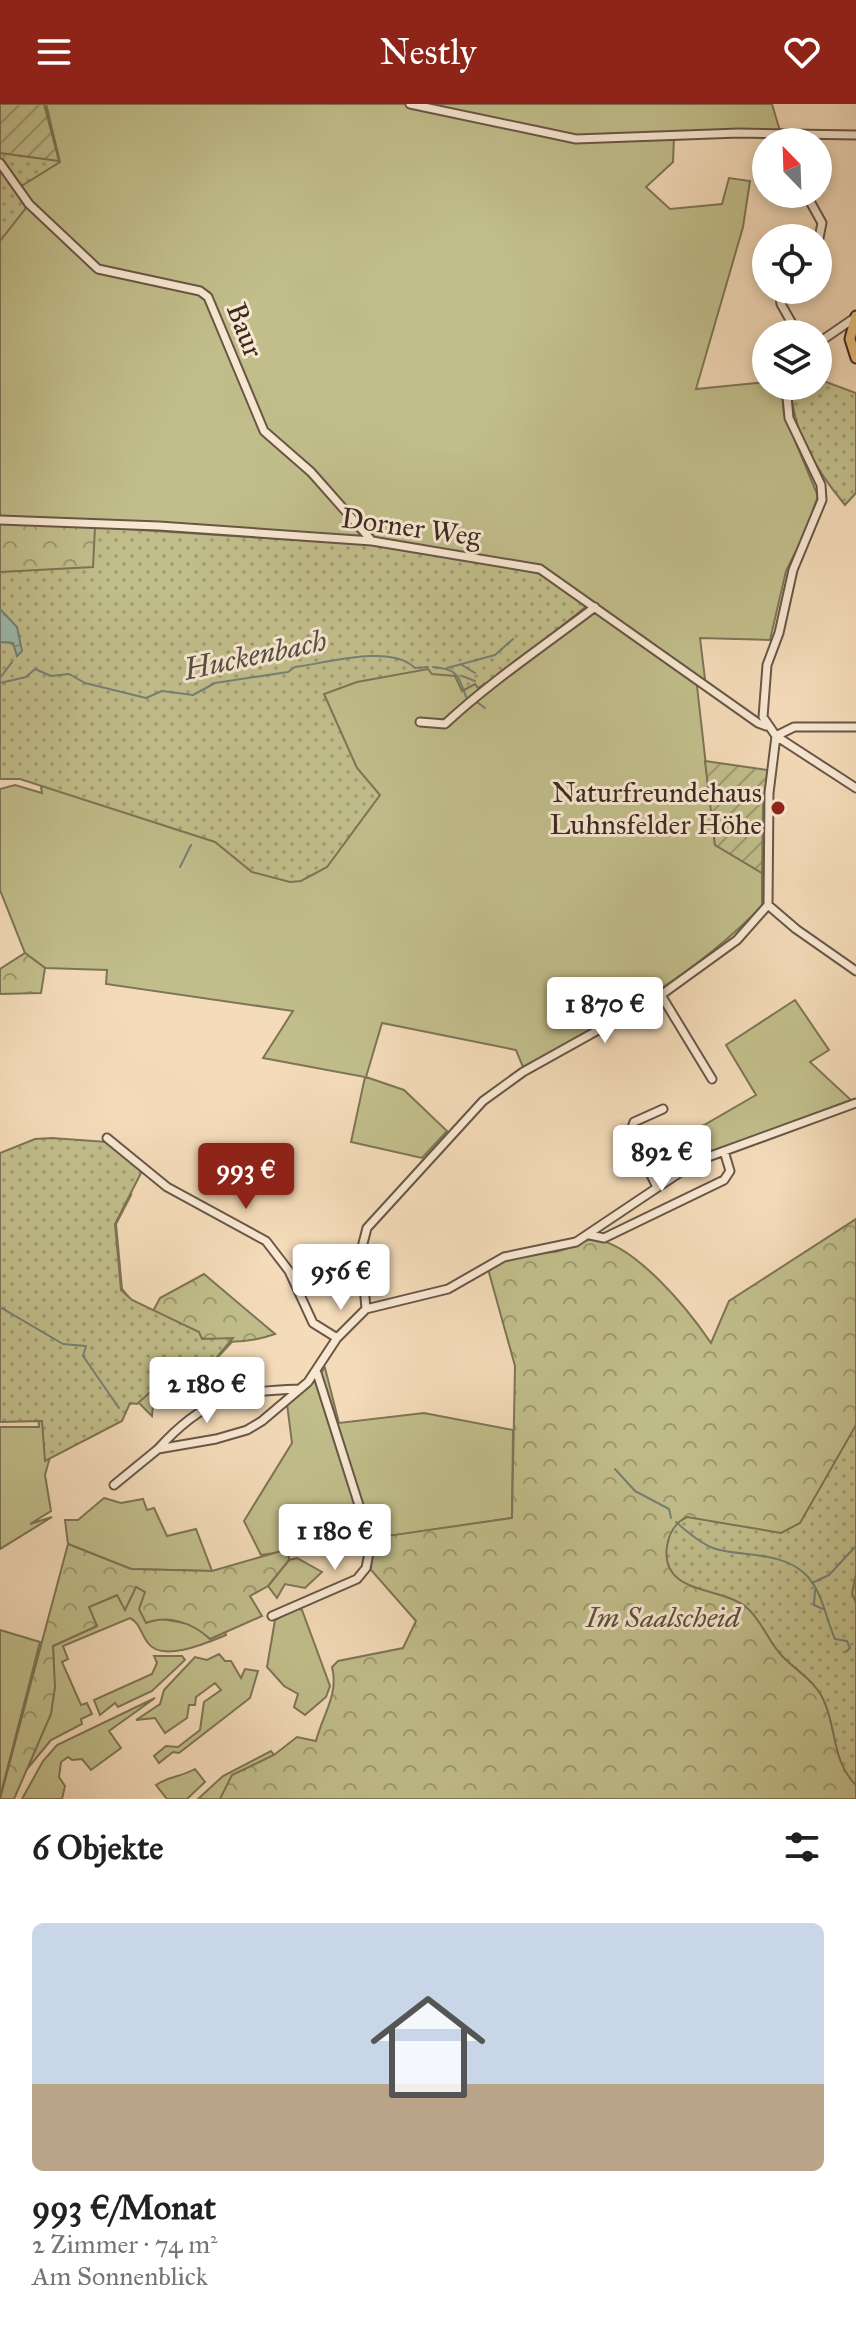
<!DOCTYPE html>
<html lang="de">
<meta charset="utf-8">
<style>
:root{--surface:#fff;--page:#f6f6f6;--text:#202124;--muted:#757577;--accent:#8f2418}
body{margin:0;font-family:"IM FELL Great Primer",serif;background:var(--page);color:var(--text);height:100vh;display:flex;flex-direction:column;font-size:30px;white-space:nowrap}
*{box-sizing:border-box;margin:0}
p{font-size:26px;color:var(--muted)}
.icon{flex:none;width:44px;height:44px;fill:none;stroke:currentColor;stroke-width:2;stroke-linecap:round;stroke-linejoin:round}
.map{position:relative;height:1695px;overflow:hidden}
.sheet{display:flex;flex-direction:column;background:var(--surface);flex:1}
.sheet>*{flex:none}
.needle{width:52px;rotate:337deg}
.controls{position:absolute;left:752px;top:24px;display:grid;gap:16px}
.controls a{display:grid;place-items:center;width:80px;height:80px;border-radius:50%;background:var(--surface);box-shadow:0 4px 12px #0003;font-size:40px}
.price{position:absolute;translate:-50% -68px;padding:0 18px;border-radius:8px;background:#fff;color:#222;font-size:26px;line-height:52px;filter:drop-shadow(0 2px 4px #0008)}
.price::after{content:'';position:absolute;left:50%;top:48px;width:24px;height:18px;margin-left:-12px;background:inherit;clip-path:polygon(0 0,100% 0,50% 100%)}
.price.selected{background:var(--accent);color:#fff}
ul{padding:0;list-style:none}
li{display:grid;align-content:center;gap:16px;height:424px;padding:0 32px}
li span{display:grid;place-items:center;height:248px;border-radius:12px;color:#555}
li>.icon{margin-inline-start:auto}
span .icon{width:144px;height:144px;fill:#fffc;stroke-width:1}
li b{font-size:34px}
h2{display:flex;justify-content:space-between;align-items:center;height:96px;padding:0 32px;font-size:34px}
header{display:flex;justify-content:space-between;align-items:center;height:104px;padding:0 32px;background:var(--accent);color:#fff;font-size:36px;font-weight:600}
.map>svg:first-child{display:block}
</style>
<header><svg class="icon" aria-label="menu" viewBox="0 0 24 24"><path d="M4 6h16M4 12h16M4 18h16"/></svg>Nestly<svg class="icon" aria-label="heart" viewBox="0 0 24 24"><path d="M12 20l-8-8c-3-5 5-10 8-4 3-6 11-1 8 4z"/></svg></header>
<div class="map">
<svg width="856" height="1695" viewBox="0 0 856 1695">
<defs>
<pattern id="forest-crowns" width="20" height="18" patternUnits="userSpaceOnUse" patternTransform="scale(2)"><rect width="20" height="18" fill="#c1be8b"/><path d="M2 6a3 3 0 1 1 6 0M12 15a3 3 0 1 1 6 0" fill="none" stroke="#9e9a71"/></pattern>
<pattern id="park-dots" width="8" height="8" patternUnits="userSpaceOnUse" patternTransform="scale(2)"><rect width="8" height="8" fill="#c1be8b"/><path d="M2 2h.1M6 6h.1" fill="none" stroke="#9e9a71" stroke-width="1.8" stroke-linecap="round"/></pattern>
<pattern id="garden-furrows" width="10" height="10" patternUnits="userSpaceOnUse" patternTransform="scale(2)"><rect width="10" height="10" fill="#c1be8b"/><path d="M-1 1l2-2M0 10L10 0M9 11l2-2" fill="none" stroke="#9e9a71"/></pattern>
<pattern id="water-ripples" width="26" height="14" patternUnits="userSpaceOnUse" patternTransform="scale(2)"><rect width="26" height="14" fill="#9cbbaf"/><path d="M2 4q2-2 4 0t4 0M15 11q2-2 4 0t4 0" fill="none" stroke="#80988e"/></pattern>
</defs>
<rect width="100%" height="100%" fill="#f4dbb9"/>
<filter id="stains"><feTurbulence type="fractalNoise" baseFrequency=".0025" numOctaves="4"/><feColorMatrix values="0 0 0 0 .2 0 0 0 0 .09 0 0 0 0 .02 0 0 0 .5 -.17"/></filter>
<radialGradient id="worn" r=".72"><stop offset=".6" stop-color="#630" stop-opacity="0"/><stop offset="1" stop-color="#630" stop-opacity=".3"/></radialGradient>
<path fill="#c1be8b" stroke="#7e7456" stroke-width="2" d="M43 0H772L780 27 674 33 673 58 646 83 670 105 722 100 729 74 750 77 743 123 696 285 766 278V282H781L784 310 818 392 805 429 786 467 770 536 700 534 705 575 697 582 715 741 762 769V802C694 872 610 919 523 963L516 946 382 919 366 973 404 986 447 1027 422 1054 351 1038 365 973 263 954 293 907 106 880 107 866 45 864 25 849 0 786V685L15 681 42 689 0 416V98Z
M795 896 829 946 810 958 852 997 694 1054 677 1031 704 1021 756 991 726 941Z
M131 1091 116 1120 122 1185 135 1201 182 1230 231 1239 180 1294 167 1282 154 1291 152 1312 138 1298 122 1302C104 1329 89 1341 55 1335L45 1371 51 1407 30 1420 52 1413 0 1445V1323H39L28 1100Z
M325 1264 339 1319 424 1309 513 1326 512 1414 261 1451 244 1417 292 1339 287 1300Z
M104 1394 121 1399 143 1395 147 1406 154 1404 167 1432 196 1425 212 1467 131 1465 68 1440 65 1416H78Z
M297 1454 322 1468 305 1484 285 1480 277 1494 268 1482 289 1456Z
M136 1482 145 1488 157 1514 195 1521 210 1535 225 1528 226 1531C209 1538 162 1559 148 1539 140 1529 141 1520 130 1514L63 1542 68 1555 62 1558 81 1601 87 1599 92 1610 81 1615 82 1620 51 1636 27 1665C49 1615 55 1597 53 1542L97 1522 88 1503 118 1491 125 1505Z
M297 1504 302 1506 330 1582 326 1593 305 1611 294 1603 298 1590 284 1582 267 1563 275 1516Z
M0 1526 40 1538 0 1693Z
M219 1550 225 1557H231L241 1574 245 1565 258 1567 250 1594 179 1649 173 1648 159 1659 154 1652 166 1642 178 1643 200 1626 204 1598 221 1586 215 1579 196 1593 195 1601H189L187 1614 165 1629 155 1614 136 1616 160 1600 164 1586 195 1553 207 1556Z
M154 1552H182L185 1556 152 1587 118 1603 115 1599 100 1611 94 1596 152 1570 157 1559Z
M155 1594 109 1627 121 1644 91 1666 82 1655 72 1656 68 1653 61 1658 59 1673 65 1682 62 1695H22L43 1657 57 1641Z
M271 1647 274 1651 233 1671 220 1695H198L223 1672Z
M195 1665 205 1678 187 1695H167L156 1681C169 1672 181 1673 195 1665Z"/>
<path fill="url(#forest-crowns)" stroke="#7e7456" stroke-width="2" d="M0 416 172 425 182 460 0 576Z
M25 849 45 864 41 889 0 890V865Z
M856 1115V1695H220L232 1671 274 1651 297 1633 316 1637C323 1610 339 1590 332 1563L338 1557 403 1544 416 1517 371 1466 373 1434 512 1414 515 1262 488 1165C506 1150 530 1150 553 1148 567 1147 583 1135 593 1135 634 1139 688 1205 711 1239L729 1197Z
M204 1170 275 1230C230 1246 191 1236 151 1211L160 1194Z
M68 1440 131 1465 212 1467 288 1445 289 1456 268 1482 250 1492 262 1512 210 1535C193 1519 168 1510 146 1519L139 1505 145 1488 136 1483 125 1506 117 1491 89 1503 97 1522 53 1542 55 1583 51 1610 14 1695H0Z"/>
<path fill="url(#park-dots)" stroke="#7e7456" stroke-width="2" d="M0 0H46L60 58 15 86 26 104 0 137Z
M818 275 856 289V389L845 401C817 367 792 328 791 282H818Z
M95 423 374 441 531 467 549 473 588 501 506 567 478 584 475 580 462 587 455 572 432 570 428 565 357 578 324 590 357 664 380 691 327 763 301 777 290 778 252 768 215 738 20 675H0V468L93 463Z
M52 1034 107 1038 142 1067 115 1120 121 1186 132 1196 199 1228 202 1235 233 1234 186 1290 168 1272 137 1300 130 1299 122 1317 45 1357 42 1317 0 1318V1049L35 1035Z
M856 1321V1470L852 1489 856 1499V1681C832 1658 837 1626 824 1597 816 1578 797 1567 783 1553 768 1538 762 1516 746 1503 720 1482 660 1491 667 1442 669 1429 676 1418 687 1413L781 1429 800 1419Z"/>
<path fill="url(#garden-furrows)" stroke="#7e7456" stroke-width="2" d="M0 0H44L59 57 0 49Z
M705 657 768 666 763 702 762 769 715 741Z"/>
<path fill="url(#water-ripples)" stroke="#758176" stroke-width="2" d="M0 505 17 523 22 547 17 552 13 539 0 538Z"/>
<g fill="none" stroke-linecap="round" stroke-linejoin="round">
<path stroke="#758176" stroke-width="2" d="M462 561 475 569
M433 563C458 565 459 572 466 593
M447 564 495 551 513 535
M462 572 475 577
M0 574 12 558
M0 579 26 573 35 565 51 572 69 570 85 579 146 594 162 587 193 591 215 579 288 568 295 563C323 560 390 539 415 564L428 563
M477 598 485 604
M180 763 191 741
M0 1203 63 1240 86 1242 83 1252 119 1304
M615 1365 635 1387 669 1405 671 1414
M676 1418C686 1427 702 1441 716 1445 744 1453 785 1447 808 1473 823 1490 826 1515 835 1535L847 1537 850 1544 846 1548
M812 1479 829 1471 856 1442
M815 1486 814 1501 823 1505"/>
<defs>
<path id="minor" d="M410 0 576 35 739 29 856 31
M0 59 29 100 98 165 200 187 208 193 264 327 311 368 372 437
M806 90 822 119 818 139
M779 186 781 200 798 230
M818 239 853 215
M786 282 789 314 821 381 822 396 793 466 779 529 767 561 763 613 776 632 856 684
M0 416 159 422 372 437 540 465 758 619 766 622
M420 618 445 620C490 578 545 541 595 503
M776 632 794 623H856
M768 801 796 825 856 867
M661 891 712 975
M107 1034 167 1083 266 1137 289 1167 313 1219 337 1234
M656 1081 630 1029 634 1018 663 1005
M590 1131 604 1134 724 1076 730 1067 724 1047
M366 1205 361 1147 367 1124 483 997 523 968 661 891 737 836 768 801 769 689 776 632
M158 1345C203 1295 234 1287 300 1285
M114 1381 158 1345 216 1335 247 1326 262 1317 308 1278 337 1234 366 1205 448 1185 504 1153 576 1138 697 1057 856 999
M272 1512 357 1475 366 1464 371 1439 317 1269"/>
<path id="major" d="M856 212 850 235 856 254"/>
</defs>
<use href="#minor" stroke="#695647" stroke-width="11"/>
<use href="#major" stroke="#3b2921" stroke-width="13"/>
<use href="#minor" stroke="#f8e8d2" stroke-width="7"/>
<use href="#major" stroke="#eabe7c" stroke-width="9"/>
</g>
<circle fill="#8f2418" stroke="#f8e8d2" stroke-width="3" cx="778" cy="704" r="8"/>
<g text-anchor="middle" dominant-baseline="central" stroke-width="6" stroke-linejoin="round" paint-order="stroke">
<g font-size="28" fill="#3b2921" stroke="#f8e8d2">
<text transform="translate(245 226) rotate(69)">Baur</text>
<text transform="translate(411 423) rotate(8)">Dorner Weg</text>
</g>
<g font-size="28" fill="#3b2921" stroke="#f8e8d2" text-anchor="end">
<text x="762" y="688">Naturfreundehaus<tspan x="762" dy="32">Luhnsfelder Höhe</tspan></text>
</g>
<g font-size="28" font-style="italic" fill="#5c4e3c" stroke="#f8e8d2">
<text x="663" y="1513">Im Saalscheid</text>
</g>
<g font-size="30" font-style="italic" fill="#534e44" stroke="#f8e8d2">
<text transform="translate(255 551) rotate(-12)">Huckenbach</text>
</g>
</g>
<rect width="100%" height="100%" filter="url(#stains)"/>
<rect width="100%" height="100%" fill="url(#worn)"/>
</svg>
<div class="controls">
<a><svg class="needle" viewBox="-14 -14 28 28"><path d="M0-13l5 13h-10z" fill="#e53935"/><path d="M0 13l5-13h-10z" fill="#757577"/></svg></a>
<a><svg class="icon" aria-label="locate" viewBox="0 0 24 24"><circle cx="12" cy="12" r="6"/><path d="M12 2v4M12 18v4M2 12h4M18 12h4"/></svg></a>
<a><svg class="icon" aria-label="layers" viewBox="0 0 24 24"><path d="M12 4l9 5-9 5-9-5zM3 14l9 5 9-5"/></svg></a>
</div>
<b class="price" style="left:605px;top:941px">1 870 €</b>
<b class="price" style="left:662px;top:1089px">892 €</b>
<b class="price selected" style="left:246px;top:1107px">993 €</b>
<b class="price" style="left:341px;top:1208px">956 €</b>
<b class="price" style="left:207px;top:1321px">2 180 €</b>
<b class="price" style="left:335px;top:1468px">1 180 €</b>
</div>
<section class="sheet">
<h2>6 Objekte<svg class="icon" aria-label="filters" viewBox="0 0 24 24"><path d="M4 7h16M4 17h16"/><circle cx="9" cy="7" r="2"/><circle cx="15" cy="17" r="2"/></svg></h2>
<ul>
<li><span style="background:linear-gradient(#c9d6e8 65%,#b9a48a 0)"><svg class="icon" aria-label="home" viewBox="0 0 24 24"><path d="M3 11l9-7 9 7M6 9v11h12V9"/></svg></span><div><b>993 €/Monat</b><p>2 Zimmer · 74 m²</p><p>Am Sonnenblick</p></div></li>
</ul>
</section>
